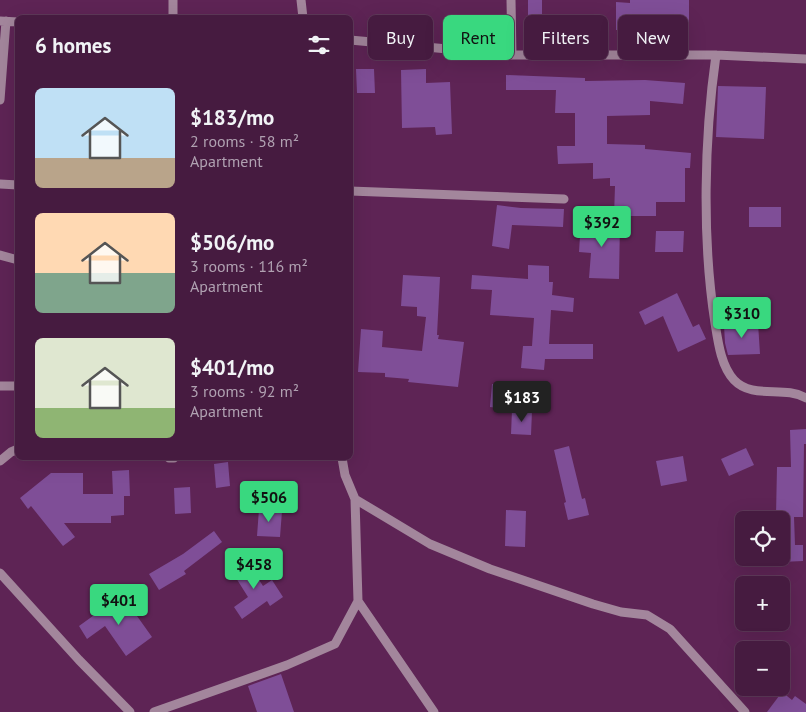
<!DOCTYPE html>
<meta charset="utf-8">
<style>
:root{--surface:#461b40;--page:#4d2447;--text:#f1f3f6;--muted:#b0a1b1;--line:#5e3959;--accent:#39d87f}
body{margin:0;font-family:"PT Sans",sans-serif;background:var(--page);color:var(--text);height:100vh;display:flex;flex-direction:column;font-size:19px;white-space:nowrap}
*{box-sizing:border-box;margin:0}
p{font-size:16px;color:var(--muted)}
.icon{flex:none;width:28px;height:28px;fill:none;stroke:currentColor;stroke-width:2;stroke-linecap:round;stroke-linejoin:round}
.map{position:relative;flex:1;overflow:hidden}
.panel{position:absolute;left:15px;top:15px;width:338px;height:445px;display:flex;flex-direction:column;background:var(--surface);border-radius:8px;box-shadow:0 5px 20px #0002,0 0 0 1px var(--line)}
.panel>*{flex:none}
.top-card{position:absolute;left:368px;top:15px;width:362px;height:45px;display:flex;gap:10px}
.fabs{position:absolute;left:735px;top:511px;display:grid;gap:10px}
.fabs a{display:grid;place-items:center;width:55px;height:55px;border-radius:8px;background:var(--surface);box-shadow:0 5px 20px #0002,0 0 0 1px var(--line);font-size:25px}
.price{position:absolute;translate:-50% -42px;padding:0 11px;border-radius:5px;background:var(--accent);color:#111;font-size:16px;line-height:32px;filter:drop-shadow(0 1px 2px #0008)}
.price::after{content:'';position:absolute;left:50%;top:30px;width:15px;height:11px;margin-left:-8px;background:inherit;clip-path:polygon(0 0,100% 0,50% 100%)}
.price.current{background:#222;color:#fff}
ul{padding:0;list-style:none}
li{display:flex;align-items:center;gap:15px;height:125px;padding:0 20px}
li span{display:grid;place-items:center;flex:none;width:140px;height:100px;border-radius:8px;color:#555}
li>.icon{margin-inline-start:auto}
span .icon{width:60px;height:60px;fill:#fffc;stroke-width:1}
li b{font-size:21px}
h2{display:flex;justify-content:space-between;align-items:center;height:60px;padding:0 20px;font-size:21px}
.chip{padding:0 18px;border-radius:8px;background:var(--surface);box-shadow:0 5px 20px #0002,0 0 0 1px var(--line);font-size:18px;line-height:45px}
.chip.current{background:var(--accent);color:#111}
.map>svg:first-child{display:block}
</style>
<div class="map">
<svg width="806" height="712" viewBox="0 0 806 712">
<rect width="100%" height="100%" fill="#5e2455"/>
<path fill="#7f4e97" d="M528 0H542V19H528Z
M630 0H689V24L647 25V30H616V2L630 3Z
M356 69H374L375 93H357Z
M426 69V83L450 82 452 134 436 135 435 127 402 128 401 70Z
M506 75 585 78V81L645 80 685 83 683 104 650 101V115L607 116V144L645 145V149L691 153 690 168H685V202H656V216H614L615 186H610V178L593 179V163L558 164 557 146H575V113H555L556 90H506Z
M718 86 766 87 764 139 716 137Z
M497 205 521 208 564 209 563 227 512 225 509 249 492 246Z
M749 207H781V227H749Z
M581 220 620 222 619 279 589 278 591 253 579 252Z
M656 231H684L683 252H655Z
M528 265 549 266V282H553L552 295 574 298 573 312 551 310 549 344H593V359H545L544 370 521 368 523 346H532L534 318 490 315 492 290 471 289 472 275 528 279Z
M403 275 440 277 437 335H439L438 339 464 342 458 387 408 382 409 379 385 377V373L358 372 361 329 383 331 382 347 422 351 426 317 417 316V307L401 306Z
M677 293 693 327 699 324 706 339 678 352 663 316 645 325 639 312Z
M758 323 760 354 728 355 725 343 724 325Z
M492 384 508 386 505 409 490 407Z
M512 410 532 411 531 435 511 434Z
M806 429V444H804L803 517H794L795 545H803V561L781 562V517L776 516 777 467H791L790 430Z
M569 446 582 499 585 498 589 515 568 520 564 503 566 502 554 450Z
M746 448 754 465 729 476 721 459Z
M683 456 687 481 661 486 656 461Z
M228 462 230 486 216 488 214 464Z
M129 470 130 496H124V515L111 516V523H64L75 537 63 546 31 506 28 509 20 498 51 473H83V494H113L112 471Z
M190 487 191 513 175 514 174 488Z
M259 509 282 511 280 537 257 536Z
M506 510 526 511 525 547 505 546Z
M214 531 222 542 184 571 186 574 159 590 149 574 183 554Z
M247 561 263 586 272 580 283 597 270 606 267 601 242 619 234 607 248 597 231 570Z
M122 595 152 637 126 656 105 626 87 639 79 626Z
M281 674 294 712H257L248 686Z
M782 692 792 700 795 696 806 704V712H767Z"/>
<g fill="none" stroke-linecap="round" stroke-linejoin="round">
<path stroke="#a3869c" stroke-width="9" d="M173 0V18
M301 0 303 18
M511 0 512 55
M0 21 18 22
M350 40 512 55H716L806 59
M716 55C704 139 702 240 715 323 718 342 721 366 734 380 753 400 784 385 806 398
M0 100 6 21
M0 184 18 185
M350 191 564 199
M0 255 18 260
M0 386H18
M169 458H174
M342 458 345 475 355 499 430 544 490 569 593 604 621 612 647 615 670 629 745 712
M0 461 11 452 18 449
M0 573 79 660 130 712
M358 601 434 712
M154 712 287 665 335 644 358 601 355 499"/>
</g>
</svg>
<div class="fabs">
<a><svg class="icon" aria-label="locate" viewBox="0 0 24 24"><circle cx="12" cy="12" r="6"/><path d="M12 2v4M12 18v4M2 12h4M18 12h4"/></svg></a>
<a>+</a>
<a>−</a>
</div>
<b class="price" style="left:602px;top:248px">$392</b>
<b class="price" style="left:742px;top:339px">$310</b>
<b class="price current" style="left:522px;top:423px">$183</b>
<b class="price" style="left:269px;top:523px">$506</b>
<b class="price" style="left:254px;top:590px">$458</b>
<b class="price" style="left:119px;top:626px">$401</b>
<div class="top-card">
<a class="chip">Buy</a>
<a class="chip current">Rent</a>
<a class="chip">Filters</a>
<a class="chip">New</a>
</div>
<section class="panel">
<h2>6 homes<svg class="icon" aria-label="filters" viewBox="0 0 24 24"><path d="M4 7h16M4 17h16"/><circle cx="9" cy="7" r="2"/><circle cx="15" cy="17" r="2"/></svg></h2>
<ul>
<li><span style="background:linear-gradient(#bfe0f5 70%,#b9a48a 0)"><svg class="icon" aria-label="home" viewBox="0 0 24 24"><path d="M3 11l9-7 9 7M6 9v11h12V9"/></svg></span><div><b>$183/mo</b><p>2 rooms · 58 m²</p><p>Apartment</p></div></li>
<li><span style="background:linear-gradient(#ffd9b3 60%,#7fa58c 0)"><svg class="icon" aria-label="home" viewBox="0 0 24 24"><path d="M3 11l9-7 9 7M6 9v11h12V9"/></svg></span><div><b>$506/mo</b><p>3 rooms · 116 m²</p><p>Apartment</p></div></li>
<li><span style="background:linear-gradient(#dfe7d0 70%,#8fb573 0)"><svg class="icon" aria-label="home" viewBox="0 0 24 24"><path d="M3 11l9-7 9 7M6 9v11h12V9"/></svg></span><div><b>$401/mo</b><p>3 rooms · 92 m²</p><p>Apartment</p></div></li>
</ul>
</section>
</div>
